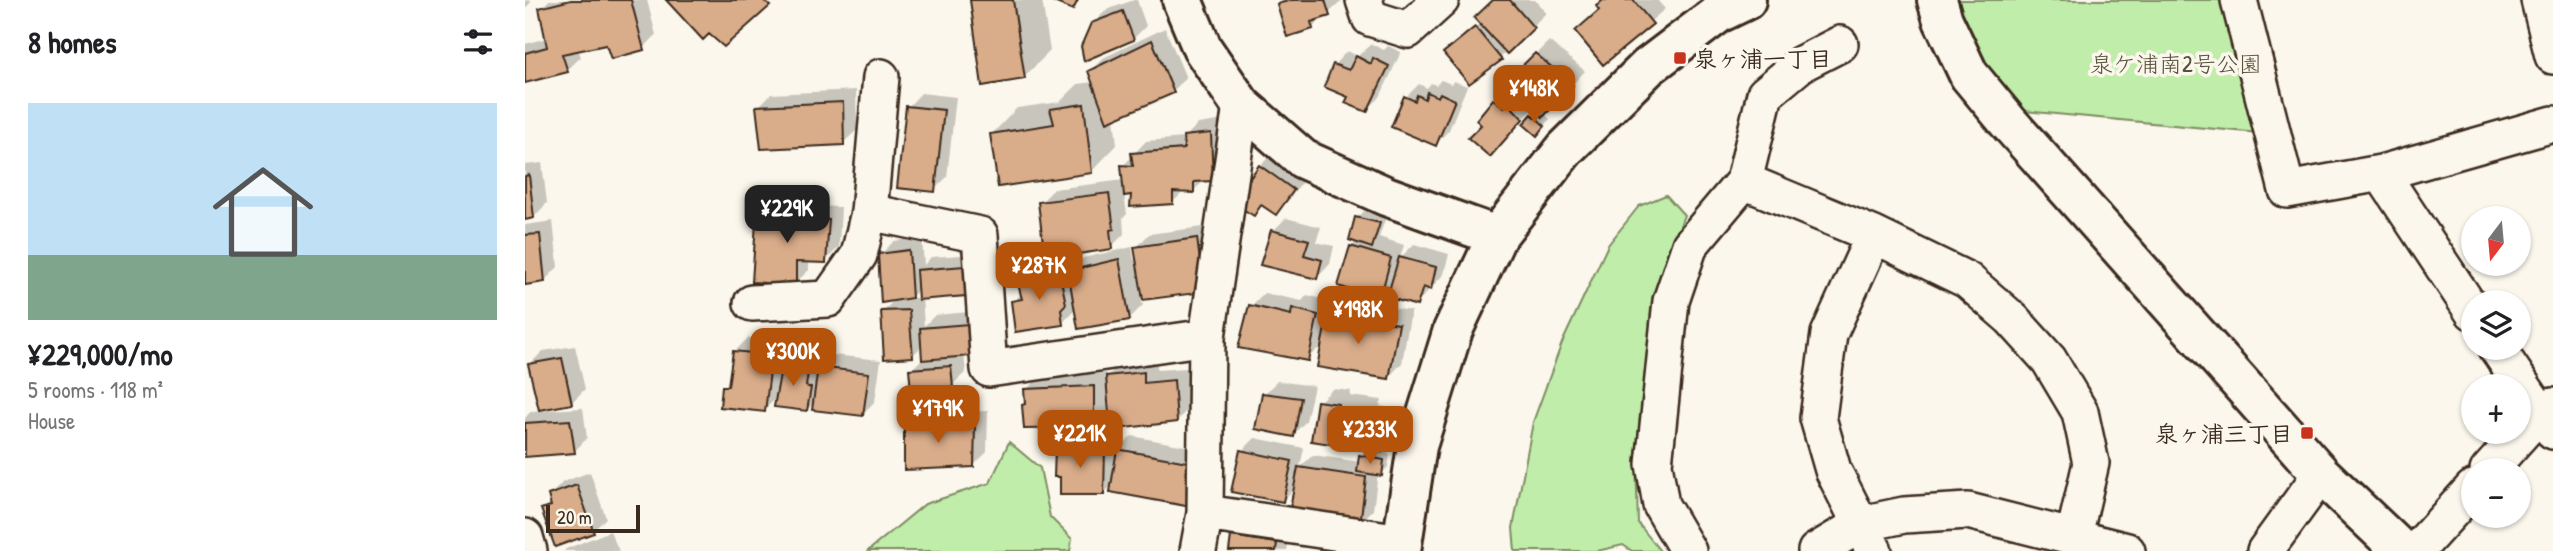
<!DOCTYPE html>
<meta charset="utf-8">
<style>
:root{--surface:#fff;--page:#f2f2f2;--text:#202124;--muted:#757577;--line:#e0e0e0;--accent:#b45309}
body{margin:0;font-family:"Patrick Hand","Klee One",sans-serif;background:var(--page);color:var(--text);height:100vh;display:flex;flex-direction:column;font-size:26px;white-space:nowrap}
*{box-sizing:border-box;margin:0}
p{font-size:23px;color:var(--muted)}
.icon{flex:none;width:38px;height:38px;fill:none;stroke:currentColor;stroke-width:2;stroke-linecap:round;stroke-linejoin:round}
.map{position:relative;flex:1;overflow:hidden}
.drawer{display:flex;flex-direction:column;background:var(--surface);width:525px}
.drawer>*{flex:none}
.needle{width:46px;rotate:196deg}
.buttons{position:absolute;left:1936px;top:206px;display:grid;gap:14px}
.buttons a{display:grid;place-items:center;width:70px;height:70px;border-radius:50%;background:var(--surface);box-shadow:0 2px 5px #0004;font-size:35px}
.scale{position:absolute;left:21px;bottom:18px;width:94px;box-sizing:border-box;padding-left:7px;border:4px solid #3b2a1e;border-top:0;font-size:19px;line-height:24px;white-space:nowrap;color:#3b2a1e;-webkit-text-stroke:5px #fbf7ec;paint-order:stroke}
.price{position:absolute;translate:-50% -60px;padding:0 16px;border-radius:14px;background:var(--accent);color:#fff;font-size:23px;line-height:46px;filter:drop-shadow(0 2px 4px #0008)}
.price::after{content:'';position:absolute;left:50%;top:42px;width:21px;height:16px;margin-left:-10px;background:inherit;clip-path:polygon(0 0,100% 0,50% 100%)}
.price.selected{background:#222;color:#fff}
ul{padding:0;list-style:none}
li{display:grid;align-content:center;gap:14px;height:371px;padding:0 28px}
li+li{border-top:2px solid var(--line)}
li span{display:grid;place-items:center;height:217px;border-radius:0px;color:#555}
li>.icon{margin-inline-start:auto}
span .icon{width:126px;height:126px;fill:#fffc;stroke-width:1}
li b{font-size:30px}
h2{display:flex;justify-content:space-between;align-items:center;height:84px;padding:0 28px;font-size:30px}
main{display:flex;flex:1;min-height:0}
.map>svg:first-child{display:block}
</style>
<main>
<section class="drawer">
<h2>8 homes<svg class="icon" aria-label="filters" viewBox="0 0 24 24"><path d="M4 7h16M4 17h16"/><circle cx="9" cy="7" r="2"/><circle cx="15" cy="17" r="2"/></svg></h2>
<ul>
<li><span style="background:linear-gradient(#bfe0f5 70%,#7fa58c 0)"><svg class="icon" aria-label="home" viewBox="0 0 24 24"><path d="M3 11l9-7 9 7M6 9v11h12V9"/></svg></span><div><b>¥229,000/mo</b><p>5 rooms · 118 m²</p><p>House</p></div></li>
</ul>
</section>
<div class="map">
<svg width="2028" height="551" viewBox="0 0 2028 551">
<rect width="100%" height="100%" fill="#fbf7ec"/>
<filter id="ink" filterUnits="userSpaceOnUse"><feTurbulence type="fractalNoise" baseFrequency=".0143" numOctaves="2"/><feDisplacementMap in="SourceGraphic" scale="14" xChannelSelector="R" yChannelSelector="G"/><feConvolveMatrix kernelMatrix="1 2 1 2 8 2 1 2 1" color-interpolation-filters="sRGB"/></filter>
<g filter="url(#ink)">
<path fill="#c0edaa" stroke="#7e8c64" stroke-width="2" d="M1433 0H1700L1734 133 1499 111C1464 72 1448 51 1433 0Z
M1141 195 1159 215 1128 299 1111 458 1113 523 1135 551H1107L1098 545 1072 551H990L988 528 1008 422 1037 343 1083 245 1114 206Z
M484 442 515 468 525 517 547 539 545 551H343L400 504 465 483Z"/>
<path fill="#0003" fill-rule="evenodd" d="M0 0 7 1 0 9Z
M24 0H122L131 35 118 49 83 43 53 49 56 57 42 70 0 81V44L22 38 16 9Z
M446 0H517L525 51 499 77Z
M609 0H612L621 26 608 39 568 24 581 10Z
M759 0H817V1L787 28 754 5Z
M970 0H1010L1021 13 975 58 921 53 956 22Z
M1079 0H1132L1140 9 1078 62 1075 9Z
M640 28 661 78 648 91 589 117 592 145 567 171 467 134 492 108 535 102 553 84 569 82 565 71 578 58Z
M1024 41 1060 71 1020 114 1025 119 1019 127 1000 123 1013 110 1009 107 978 142 953 120 984 86 981 84Z
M846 44 859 50 863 46 876 52 855 97 842 110 825 96 809 65 822 51 833 56Z
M916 80 926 84 929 81 942 86 924 130 911 144 881 97 894 84 902 88 906 83 911 85Z
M331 90 332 130 318 143 233 107 246 94Z
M396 93 431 97 422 177 409 190 383 107Z
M699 120 700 166 687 179 680 180 668 191H659L648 202 608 193 599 194 602 214 598 218 599 234 586 247 515 203 529 189 599 180 598 166 621 141 659 138 673 124Z
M748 153 781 176 764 200 751 213 738 205 729 214 735 166Z
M17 163 22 203 9 217 0 218V165Z
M247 195 290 198 289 206 316 207 314 247 300 261 284 260V270L270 283 234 208Z
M839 211 861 217 854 237 879 245 875 258 889 244 924 254 919 274 891 304 868 283 854 297 826 247 832 241V217Z
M761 218 796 227 791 242 809 246 805 264 792 278 748 231Z
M28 221 33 267 20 280 0 283V225Z
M685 226 678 290 616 299 618 305 604 319 551 309 537 323 488 302 497 293 493 278 506 264 547 257 549 267 558 258 607 247 609 260 613 259 611 248 624 234Z
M397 238 399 265 406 257 452 254 454 281 441 295 397 298 399 326 410 315 456 311 458 341 444 355H439L441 372 427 385 386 370 399 357 398 345 387 356 358 312 370 299 355 255 369 241ZM394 289V298H385Z
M739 293 777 301 782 295 805 301 802 316 818 300 886 311 877 363 864 377 799 343 782 359 726 306Z
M223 338 259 342 256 365 272 350 297 353 294 368 308 355 356 360 350 401 337 415 290 401 282 410 252 397 239 410 199 387 206 380 209 352Z
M50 346 60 389 46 403 5 364 18 351Z
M632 360V370L662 368 665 407 652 421 593 413 585 402H582V413L569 426 502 402 501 390 514 377 582 373V377L596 363Z
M752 381 789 386 781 421 768 435 739 394Z
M808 389 826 391 825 396 857 400 855 406 874 410 870 436 855 451 865 454 863 467 856 474 853 473 848 510 834 523 771 487 758 500 717 451 730 438 779 448 775 467 788 455 835 462 836 456 844 448 794 402Z
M423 405 424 412 463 411 462 452 448 466 380 419 394 406Z
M58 408 62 438 49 452 0 455V418L6 411Z
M545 434H592V451L607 436 681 450 674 490 660 504 588 484 578 494 532 448Z
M65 472 81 518 68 531 18 510 27 501 25 495 38 482Z
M721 524 765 530 762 551H706L708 537Z
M85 531 94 551H39L41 549Z"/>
<path fill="#d9ac8a" stroke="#3b2a1e" stroke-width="2" d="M46 0H106L119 50 86 59 81 45 37 54 43 72 0 83V53L22 47 14 8Z
M141 0H238L245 6 199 47 184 34 178 40Z
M445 0H488L500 79 457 86Z
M524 0H553L548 10Z
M767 0H800L805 16 786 22 788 29 762 37 752 4Z
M968 0H985L1009 28 982 54 949 18Z
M1078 0H1108L1128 24 1078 65 1050 31 1074 10 1071 6Z
M598 11 609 40 559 61 556 46 566 23Z
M950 27 977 60 944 84 918 53Z
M627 40 649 93 582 122 563 71Z
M1010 53 1048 85 1018 117 979 84Z
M831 56 846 64 848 58 864 66 842 112 820 103 823 97 799 87 808 64 824 70Z
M902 92 913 97 915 93 930 100 911 146 866 127 879 96 890 101 892 95 900 99Z
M968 99 979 107 983 103 998 119 965 157 943 138 956 125 951 120Z
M318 102 319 145 236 149 231 106Z
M559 104 567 173 473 187 465 134 529 124 525 109Z
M381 106 419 110 410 192 372 188Z
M1007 114 1020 126 1012 136 998 124Z
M686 133 688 181 669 182V193L648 192V204L605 207 606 195 599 196 596 165 608 166 606 153 659 149 658 136Z
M734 165 769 190 751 215 736 205 729 216 713 206 716 192Z
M4 175 9 218 0 220V176Z
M584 193 589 229 585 230 587 249 520 259 513 202Z
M232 207 278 211 277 218 304 220 301 263 271 262V285L227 282Z
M830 217 855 223 847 248 824 240Z
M746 230 784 240 779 255 797 260 792 279 735 265Z
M15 234 20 282 0 285V235Z
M672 238 679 292 618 300 609 247Z
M825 246 866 258 855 299 813 286Z
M384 250 387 298 356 303 353 254Z
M874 257 911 267 906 290 898 287 892 306 862 297Z
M594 259 605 320 553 329 543 271Z
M439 266 441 296 393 300 391 270Z
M534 270 541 304 536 309 538 325 490 332 486 301 497 299 491 277Z
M724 305 766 315 767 308 793 315 783 361 713 348Z
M384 310 388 357 359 359 356 311Z
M803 313 874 324 864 379 792 367Z
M443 324 445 356 397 360 395 328Z
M208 351 247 355 240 412 195 407 197 386H203Z
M37 358 47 404 14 410 3 364Z
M257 363 284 366 281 386 286 388 282 411 249 407Z
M426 366 428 387 386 390 384 369Z
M293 367 344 373 338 416 287 410Z
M619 372V383L649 380 652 422 592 429V415H584L581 376Z
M569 386V428L499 429 497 405 500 404 499 389Z
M737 393 776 398 769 437 730 429Z
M792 401 814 404 813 409 844 413 843 419 861 423 857 452 786 441Z
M410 417 411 424H450L449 467 379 470V418Z
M45 420 50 453 0 457V423Z
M530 447H580L579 495H535V477H529Z
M592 449 668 463 661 506 585 492Z
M715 450 767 461 758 502 706 492Z
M834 455 859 460 857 476 832 472Z
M773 467 841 477 835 525 764 513Z
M52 485 69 533 30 547 16 509 26 506 23 495Z
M706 536 752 543 751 551H704Z"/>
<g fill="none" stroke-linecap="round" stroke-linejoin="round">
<defs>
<path id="street" d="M839 0 845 18 883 30 916 0
M1714 0 1762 190 1856 173 2028 124
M2014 0 2028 56
M1856 173 1948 312
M1219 181 1349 235 1442 280 1487 319 1524 360 1555 412 1566 463 1549 536
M344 212 455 235 464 369 682 337
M1349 235 1304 334 1293 418 1308 470 1349 551
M227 303 303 299 334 255 344 212 356 77
M1972 348 2028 431
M1963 471 2015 413 2028 406
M680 513 877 542
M0 537 4 551
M673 551 680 513 682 337 716 105
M1163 551 1136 505 1129 464 1146 301 1165 245 1219 181 1240 94 1276 64 1315 44
M1291 551 1336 524 1379 515 1443 511 1602 551
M1740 551 1796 474
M1891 551 1948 488"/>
<path id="secondary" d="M657 0 677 48 716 105 778 159 861 196 972 236
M1412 0 1418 20 1444 75 1483 122 1796 474 1877 551
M876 551 892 446 928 330 972 236 1040 149 1123 67 1194 13 1221 0"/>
</defs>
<use href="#street" stroke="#3b2a1e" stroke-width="40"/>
<use href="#secondary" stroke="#3b2a1e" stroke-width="44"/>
<use href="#street" stroke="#fbf7ec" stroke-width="35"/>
<use href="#secondary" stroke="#fbf7ec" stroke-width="38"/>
</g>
</g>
<g fill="#c8321e" stroke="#fbf7ec" stroke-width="2.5">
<rect x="1148" y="51" width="14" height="14" rx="3.5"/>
<rect x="1775" y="426" width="14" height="14" rx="3.5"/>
</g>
<g text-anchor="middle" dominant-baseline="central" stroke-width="7" stroke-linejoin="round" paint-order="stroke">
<g font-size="23" font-weight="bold" fill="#3b2a1e" stroke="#fbf7ec" text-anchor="start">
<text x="1169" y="58">泉ヶ浦一丁目</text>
<text x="1768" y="433" text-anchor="end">泉ヶ浦三丁目</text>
</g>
<g font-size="23" fill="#56513a" stroke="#fbf7ec">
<text x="1651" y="63">泉ケ浦南2号公園</text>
</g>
</g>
</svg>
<div class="buttons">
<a><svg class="needle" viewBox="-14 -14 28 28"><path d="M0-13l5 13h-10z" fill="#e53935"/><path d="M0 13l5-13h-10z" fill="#757577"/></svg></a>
<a><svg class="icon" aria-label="layers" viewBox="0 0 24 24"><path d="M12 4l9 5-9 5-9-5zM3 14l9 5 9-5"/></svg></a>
<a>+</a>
<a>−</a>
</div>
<div class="scale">20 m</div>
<b class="price" style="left:1009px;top:125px">¥148K</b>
<b class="price selected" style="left:262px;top:245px">¥229K</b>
<b class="price" style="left:514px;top:302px">¥287K</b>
<b class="price" style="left:833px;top:346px">¥198K</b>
<b class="price" style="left:268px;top:388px">¥300K</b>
<b class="price" style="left:413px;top:445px">¥179K</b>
<b class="price" style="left:845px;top:466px">¥233K</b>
<b class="price" style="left:555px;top:470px">¥221K</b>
</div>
</main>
